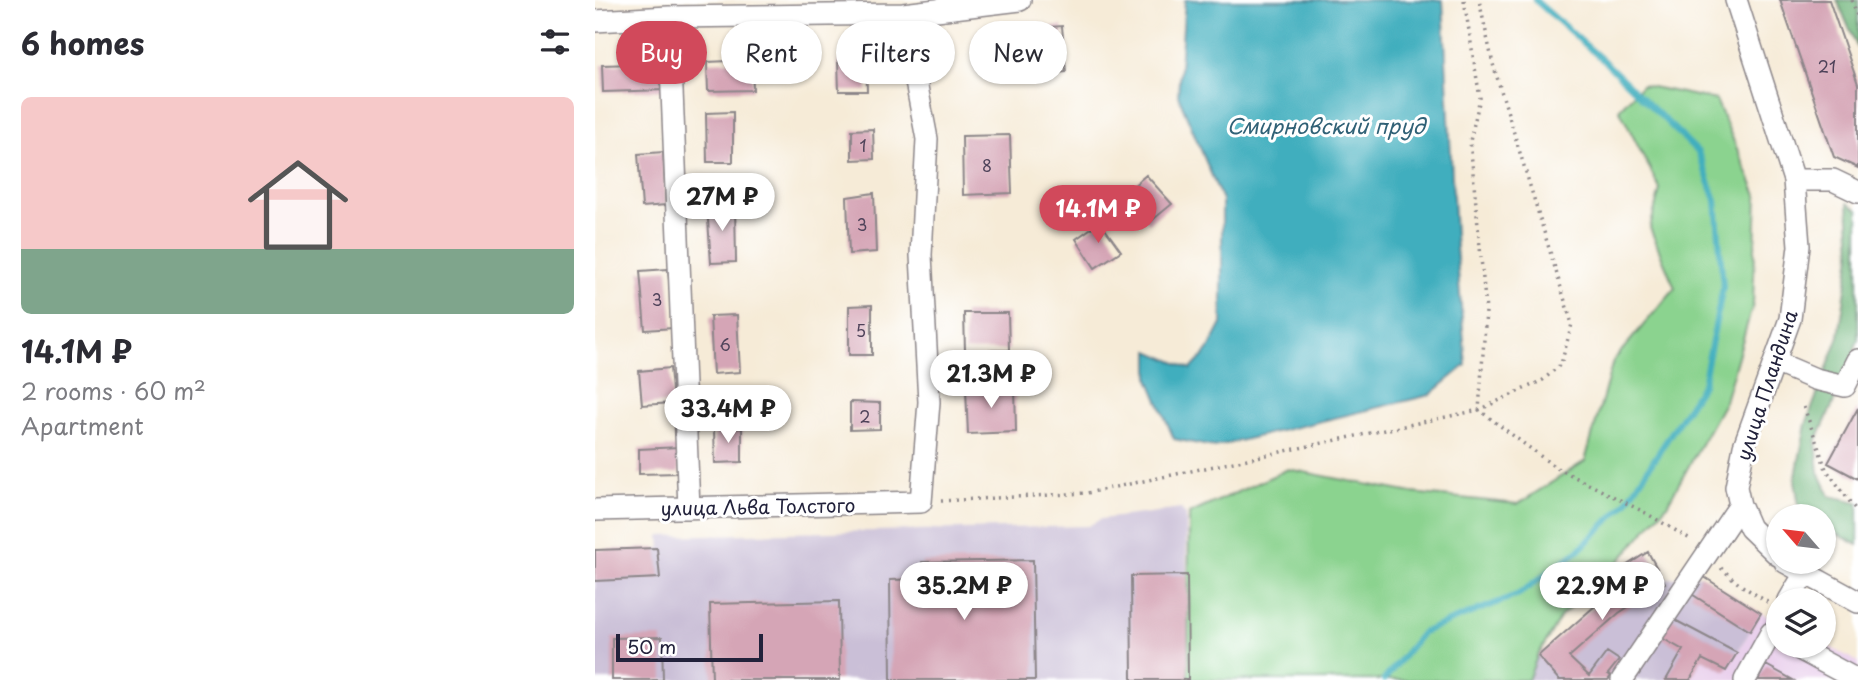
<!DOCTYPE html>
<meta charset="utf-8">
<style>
:root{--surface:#fff;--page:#f2f2f3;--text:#2b2b33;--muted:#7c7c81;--line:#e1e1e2;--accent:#d1495b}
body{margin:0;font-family:"Playpen Sans",sans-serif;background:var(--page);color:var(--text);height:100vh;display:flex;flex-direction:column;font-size:26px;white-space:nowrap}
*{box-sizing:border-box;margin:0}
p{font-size:23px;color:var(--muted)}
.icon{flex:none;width:38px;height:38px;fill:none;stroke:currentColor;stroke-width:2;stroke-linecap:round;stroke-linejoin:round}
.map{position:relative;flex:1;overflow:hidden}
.sheet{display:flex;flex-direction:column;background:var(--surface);width:595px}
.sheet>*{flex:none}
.hud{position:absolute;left:21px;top:21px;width:665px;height:63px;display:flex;gap:14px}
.needle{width:46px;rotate:298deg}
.buttons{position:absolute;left:1171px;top:504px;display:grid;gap:14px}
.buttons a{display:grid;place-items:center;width:70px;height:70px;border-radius:50%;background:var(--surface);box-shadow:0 2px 5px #0004;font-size:35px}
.scale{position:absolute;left:21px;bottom:18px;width:147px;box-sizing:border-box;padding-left:7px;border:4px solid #22223b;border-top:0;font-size:19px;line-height:24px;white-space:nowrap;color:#22223b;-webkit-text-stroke:5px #fff;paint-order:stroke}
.price{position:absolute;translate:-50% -60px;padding:0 16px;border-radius:24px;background:#fff;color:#222;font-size:23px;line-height:46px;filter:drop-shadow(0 2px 4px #0008)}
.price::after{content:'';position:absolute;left:50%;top:42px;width:21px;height:16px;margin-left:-10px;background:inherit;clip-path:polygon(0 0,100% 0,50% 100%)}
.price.selected{background:var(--accent);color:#fff}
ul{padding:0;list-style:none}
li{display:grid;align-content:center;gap:14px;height:371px;padding:0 21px}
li+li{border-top:2px solid var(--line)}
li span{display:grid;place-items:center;height:217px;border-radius:10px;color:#555}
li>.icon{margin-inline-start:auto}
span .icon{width:126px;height:126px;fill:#fffc;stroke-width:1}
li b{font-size:30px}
h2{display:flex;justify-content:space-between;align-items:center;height:84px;padding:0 21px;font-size:30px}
.chip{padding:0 24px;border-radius:32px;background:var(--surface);box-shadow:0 2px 5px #0004;font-size:24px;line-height:63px}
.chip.selected{background:var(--accent);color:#fff}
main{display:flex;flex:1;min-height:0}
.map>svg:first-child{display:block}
</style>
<main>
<section class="sheet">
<h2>6 homes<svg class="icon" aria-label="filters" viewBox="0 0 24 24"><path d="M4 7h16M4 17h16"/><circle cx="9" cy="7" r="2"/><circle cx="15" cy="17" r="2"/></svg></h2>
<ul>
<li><span style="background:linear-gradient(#f6c9c9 70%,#7fa58c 0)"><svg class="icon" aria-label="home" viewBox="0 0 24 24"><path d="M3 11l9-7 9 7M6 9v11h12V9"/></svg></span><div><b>14.1M ₽</b><p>2 rooms · 60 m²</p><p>Apartment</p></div></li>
</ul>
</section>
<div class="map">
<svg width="1263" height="680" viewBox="0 0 1263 680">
<rect width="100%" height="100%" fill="#fff"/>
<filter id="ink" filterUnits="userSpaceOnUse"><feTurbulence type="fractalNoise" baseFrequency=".0143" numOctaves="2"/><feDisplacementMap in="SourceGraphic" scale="14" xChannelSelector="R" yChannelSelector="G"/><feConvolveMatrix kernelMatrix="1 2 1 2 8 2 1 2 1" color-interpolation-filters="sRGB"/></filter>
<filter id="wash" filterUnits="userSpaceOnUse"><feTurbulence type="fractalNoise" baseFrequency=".00686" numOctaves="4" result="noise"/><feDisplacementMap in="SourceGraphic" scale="28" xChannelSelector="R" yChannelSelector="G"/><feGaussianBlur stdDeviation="1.57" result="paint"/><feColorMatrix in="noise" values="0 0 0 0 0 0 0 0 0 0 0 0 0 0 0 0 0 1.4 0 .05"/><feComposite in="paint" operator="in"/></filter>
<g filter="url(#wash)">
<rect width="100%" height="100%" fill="#f6ebd7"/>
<path fill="#ead1ed" d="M1166 613 1183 621V646L1229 644 1263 662V680H1095L1107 659 1142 653Z"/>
<path fill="#cabfd7" d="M586 509 591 515 593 680H0V550L66 548 65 536 493 526 506 519Z
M1053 552 1069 579 1106 575 1166 613 1131 671 1107 659 1095 680H933L943 656 1024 584 1018 574Z"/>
<path fill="#8bd38f" stroke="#567a65" stroke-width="2" d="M1047 85 1121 100 1162 195 1158 304 1130 401 1072 505 1016 571 966 616 942 657 933 680H593L594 514 693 469 817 493 923 504 990 461 1018 361 1080 288 1055 228 1065 189 1024 109Z"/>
<path fill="#70b57a" stroke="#496c5a" stroke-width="2" d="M1242 0H1263V49Z
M1253 203 1263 209V339L1252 373 1221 442 1224 472 1235 496 1263 502V545L1229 527 1228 516H1210L1205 513 1200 481 1211 424 1244 336 1256 255Z"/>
<path fill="#40aebe" stroke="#31687c" stroke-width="2" d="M590 0H848L860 236 871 365 835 395 619 447 579 439 554 379V351L596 369 613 351 627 324V200L583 95Z"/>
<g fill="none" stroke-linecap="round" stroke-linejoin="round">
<path stroke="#40aebe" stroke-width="6" d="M789 680 828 632 924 594 983 551 1031 503 1108 384 1128 287 1121 200 1103 152 1010 62 940 0"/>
</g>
<g id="blocks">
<path fill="#d5a5b6" d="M1185 0H1234L1263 84V168L1239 157Z
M467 26 471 72 434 75 430 29Z
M271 59 272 91H244L243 60Z
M157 60 158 90 113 91 112 62Z
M71 63V90L8 92 7 65Z
M138 112V162H112L111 113Z
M278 129 279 159 257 160V130Z
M415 135 417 193 368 195 367 136Z
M68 152 71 205 47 207 43 154Z
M551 175 577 204 554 223 528 195Z
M279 193 281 252 254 254 252 197Z
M112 205H140L141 262 116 263Z
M505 222 526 251 500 268 481 239Z
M73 269 78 328 50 330 45 271Z
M277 305V355H254V306Z
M369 313H413L414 350 370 351Z
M142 315 145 372 118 374 115 316Z
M75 368 78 403 47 405 44 371Z
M420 387 421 432 373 434 371 389Z
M255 402 285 403V429L255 430Z
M1263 408V479L1233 463Z
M147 428V462L120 463 119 429Z
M84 447V473L44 474V449Z
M62 548 65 578 0 581V550Z
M1053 552 1070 583 1024 613 974 657 994 676 1012 652 1024 660 1013 674 1016 676 1013 680H964L943 656 1025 584 1018 574Z
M438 560 440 680H296L295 580 328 579 327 562Z
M592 575 593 680H537L536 576Z
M1106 575 1166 613 1155 631 1095 593Z
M244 601 245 680H117L115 604Z
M1076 618 1142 653 1131 671 1107 659 1095 680H1071L1088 650 1065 637Z
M67 637 68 680H17V638Z
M1171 665 1198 680H1163Z"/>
</g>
</g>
<g filter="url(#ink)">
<use href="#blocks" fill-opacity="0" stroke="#8c8689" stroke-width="2"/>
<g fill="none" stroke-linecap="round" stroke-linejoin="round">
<defs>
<path id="minor" d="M1141 0 1199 180 1204 246 1195 319 1149 446 1141 487 1145 505 1155 528 1183 555
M74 17 94 508
M0 21 74 17 308 14 425 0
M1199 180H1238L1263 192
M1180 362 1220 379 1250 386 1263 360
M0 510 326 502 334 402 326 255 332 139 308 14
M1190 562 1263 602
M1194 600 1210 573
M1199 646 1262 680
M1027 680 1145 505
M1150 680 1176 633"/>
</defs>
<use href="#minor" stroke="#8c8689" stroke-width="24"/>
<path stroke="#8c8689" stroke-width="3.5" stroke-dasharray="2 5" stroke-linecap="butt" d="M869 0 885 98 875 141 891 311 884 410 948 380 966 364 977 324 898 64 884 0
M1257 0 1263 19
M1209 407 1231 469 1263 513
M346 501 492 493 884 410 960 467 1047 511 1097 540
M1126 568 1144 584 1174 603"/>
<use href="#minor" stroke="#fff" stroke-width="21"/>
</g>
</g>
<g text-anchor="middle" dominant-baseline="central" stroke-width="6" stroke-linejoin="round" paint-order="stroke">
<g font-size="16" fill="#4f435a">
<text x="1232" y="66">21</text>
<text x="268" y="145">1</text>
<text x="392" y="165">8</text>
<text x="267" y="224">3</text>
<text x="62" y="299">3</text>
<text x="266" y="330">5</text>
<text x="130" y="344">6</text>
<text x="270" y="416">2</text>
</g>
<g font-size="19" fill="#22223b" stroke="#fff">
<text transform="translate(1171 385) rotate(-72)">улица Пландина</text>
<text transform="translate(163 506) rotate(-1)">улица Льва Толстого</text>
</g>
<g font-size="21" font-style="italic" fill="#306176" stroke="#fff">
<text x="731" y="125">Смирновский пруд</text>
</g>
</g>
</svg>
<div class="buttons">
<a><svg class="needle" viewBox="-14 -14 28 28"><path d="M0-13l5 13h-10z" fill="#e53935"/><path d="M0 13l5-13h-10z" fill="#7c7c81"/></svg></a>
<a><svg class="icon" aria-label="layers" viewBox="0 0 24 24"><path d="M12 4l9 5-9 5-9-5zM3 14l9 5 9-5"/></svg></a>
</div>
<div class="scale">50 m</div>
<b class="price" style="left:127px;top:233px">27M ₽</b>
<b class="price selected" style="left:503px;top:245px">14.1M ₽</b>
<b class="price" style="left:396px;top:410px">21.3M ₽</b>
<b class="price" style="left:133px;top:445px">33.4M ₽</b>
<b class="price" style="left:369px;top:622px">35.2M ₽</b>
<b class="price" style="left:1007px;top:622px">22.9M ₽</b>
<div class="hud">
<a class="chip selected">Buy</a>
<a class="chip">Rent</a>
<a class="chip">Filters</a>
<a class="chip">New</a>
</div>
</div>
</main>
